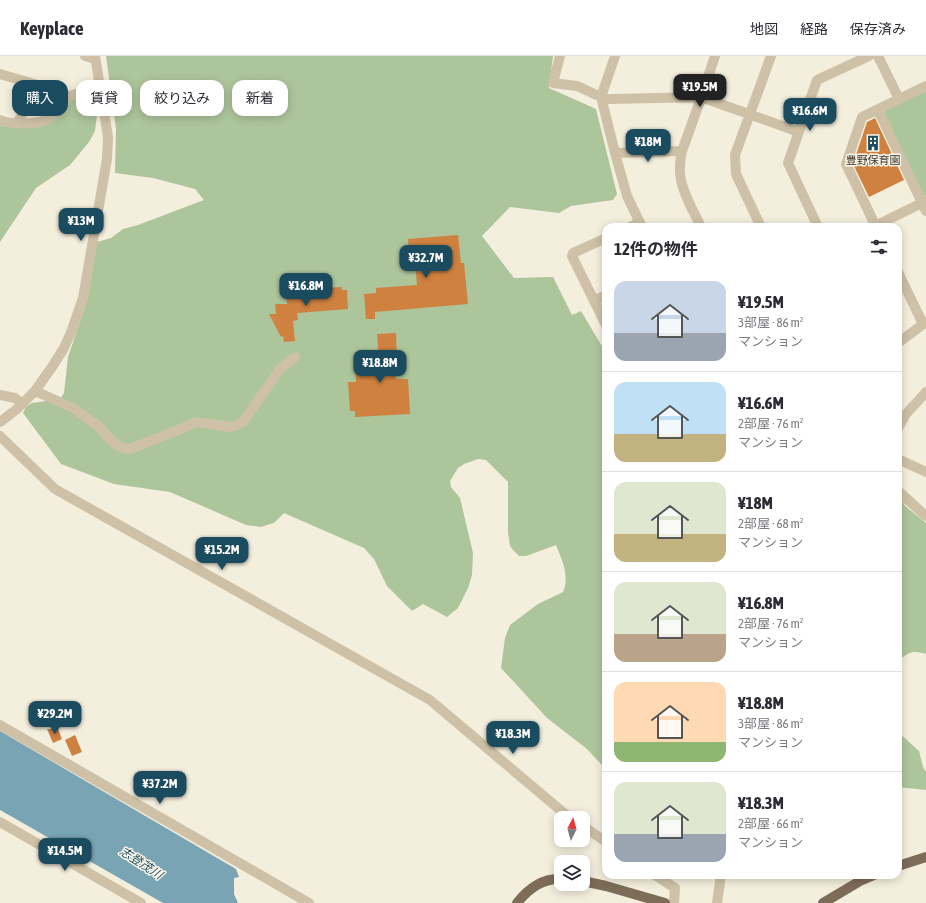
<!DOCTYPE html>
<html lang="ja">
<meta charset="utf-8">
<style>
:root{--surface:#fff;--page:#f2f2f3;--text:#2b2b33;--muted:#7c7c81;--line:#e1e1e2;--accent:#1a4b5f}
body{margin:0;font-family:"Asap Condensed","Noto Sans JP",sans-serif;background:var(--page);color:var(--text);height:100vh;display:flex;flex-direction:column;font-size:15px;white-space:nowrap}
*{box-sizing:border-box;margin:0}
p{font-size:13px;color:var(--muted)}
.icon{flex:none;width:22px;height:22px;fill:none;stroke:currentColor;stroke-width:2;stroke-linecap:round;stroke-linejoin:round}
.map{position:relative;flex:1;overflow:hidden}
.drawer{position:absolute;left:602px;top:167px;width:300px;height:656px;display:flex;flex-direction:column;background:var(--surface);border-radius:12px;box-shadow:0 2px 10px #0003}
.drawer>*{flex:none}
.top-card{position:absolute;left:12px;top:24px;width:380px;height:36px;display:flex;gap:8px}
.needle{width:26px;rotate:6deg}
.buttons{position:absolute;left:554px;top:755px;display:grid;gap:8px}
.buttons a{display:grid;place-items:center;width:36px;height:36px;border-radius:8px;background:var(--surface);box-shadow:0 2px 10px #0003;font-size:20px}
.price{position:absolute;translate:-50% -34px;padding:0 9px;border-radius:8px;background:var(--accent);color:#fff;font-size:13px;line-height:26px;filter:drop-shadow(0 1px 2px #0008)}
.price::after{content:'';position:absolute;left:50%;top:24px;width:12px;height:9px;margin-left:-6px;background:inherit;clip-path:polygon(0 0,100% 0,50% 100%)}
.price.on{background:#222;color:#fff}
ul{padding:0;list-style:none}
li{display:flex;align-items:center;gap:12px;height:100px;padding:0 12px}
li+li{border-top:1px solid var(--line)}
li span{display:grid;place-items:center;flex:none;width:112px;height:80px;border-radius:12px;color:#555}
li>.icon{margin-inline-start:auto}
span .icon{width:48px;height:48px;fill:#fffc;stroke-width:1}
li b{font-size:17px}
h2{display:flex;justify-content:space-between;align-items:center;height:48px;padding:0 12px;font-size:17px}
.pill{padding:0 14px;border-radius:12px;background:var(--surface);box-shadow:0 2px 10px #0003;font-size:14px;line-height:36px}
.pill.on{background:var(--accent);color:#fff}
header{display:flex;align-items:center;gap:24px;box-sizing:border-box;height:56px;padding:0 20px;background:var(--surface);border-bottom:1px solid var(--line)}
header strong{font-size:19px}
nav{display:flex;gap:22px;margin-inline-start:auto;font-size:14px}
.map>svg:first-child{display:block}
</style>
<header>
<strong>Keyplace</strong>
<nav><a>地図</a><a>経路</a><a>保存済み</a></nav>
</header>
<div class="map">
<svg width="926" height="847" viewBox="0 0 926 847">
<rect width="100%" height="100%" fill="#f4eedd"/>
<path fill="#adc59b" d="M106 0H553L549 32 596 53 617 138 613 144 571 150 559 157 510 151 482 180 514 222 553 221 572 259 581 255 606 297V710L602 709 587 693 547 662 501 612 505 582 510 569 538 548 563 536C570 520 562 504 556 489L526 500H519L514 495 510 490 508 476V426L486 404 478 403 464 408 458 412 450 425 451 431 460 442 473 497 472 519 468 532 458 552 447 561 423 548 412 555 387 530 374 503 364 492 284 457 274 467 267 469 261 471 246 469 170 436 114 428 61 408 23 357 26 351 32 347 60 343 64 337 68 301 84 254 97 186 111 182 123 173 138 169 204 144 195 133 153 122 115 117 116 73Z
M926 35V140L923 139 884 59 885 53Z
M96 39 98 51 95 75 89 86 70 109 36 132 0 186V70L32 71 72 44Z
M898 437 905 450 926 467V598C912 594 910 596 899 604L898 606Z
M898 676 919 695 923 711 926 716V734L898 731Z"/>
<path fill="#79a4b4" d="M0 675 236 813 239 821 234 822V838L238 847H163L0 754Z"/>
<path fill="#cf8240" d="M875 62 904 124 869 141 853 108 867 66Z
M458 179 461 207H464L468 248 375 256V263H366L364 238 376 237V232L417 229 415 207 410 208 408 183Z
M307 229 308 233 342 231V234H347L348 253 297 257 298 264 293 265 295 285 284 286 283 280 281 281 269 258H276L275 248H287L286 234H293V231Z
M396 277 397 309H394L396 323H408L410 358 355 361V355H350L348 326H356L355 308 360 304 366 303 379 305 377 278Z
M47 673H58L62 683 53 687Z
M75 679 82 696 72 700 65 684Z"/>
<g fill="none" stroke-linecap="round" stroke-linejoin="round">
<path stroke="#cec1a7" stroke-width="10" d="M560 0 553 27 577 30 601 41 612 43 701 41 799 76
M615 0 601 41 615 97 627 140 642 171
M878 0 899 43
M0 18 41 30 23 57 17 67
M878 54 926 155
M0 64C11 69 42 69 51 61 56 57 61 52 64 47 66 44 66 42 69 40L100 31
M615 97 682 95
M630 171 640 166
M701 171C694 156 684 140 681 124 679 115 680 104 682 95L701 42 715 0
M761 171 736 118 735 99 771 0
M818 171 788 107 817 24 869 0
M873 171 926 145
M876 171 846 108 862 61 926 30
M606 182 573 197 572 200 606 269
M898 216 923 268
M594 245 606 239
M898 287 926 266
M35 335 73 352 98 370 112 385 120 391 130 393 176 375 196 366 231 371 237 369 243 366 280 313 295 301
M0 339 15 342 22 348
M0 380 55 433 430 644 565 758 571 762
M898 403 926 416
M898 435C908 443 916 452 926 460
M0 669 309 847
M0 766 141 847
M583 770 606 786
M655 819 675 832 674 847"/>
<path stroke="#cec1a7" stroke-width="10" d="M85 0 95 3
M0 366 17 353 35 335 52 311 64 292 72 274 83 242 107 103 108 81 95 0
M898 372 906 358 926 336
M717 847 721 819"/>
<path stroke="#7d6c58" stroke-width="10" d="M898 810 926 801
M583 825 606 830 665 847
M517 847C528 833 543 822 561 823
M823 847 860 825 874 819"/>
</g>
<defs>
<symbol id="building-bare" viewBox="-9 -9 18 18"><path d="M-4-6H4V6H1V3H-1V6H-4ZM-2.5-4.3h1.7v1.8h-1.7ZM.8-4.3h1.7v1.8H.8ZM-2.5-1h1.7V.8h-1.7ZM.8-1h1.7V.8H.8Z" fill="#1a4b5f" stroke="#fbf7ea" stroke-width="2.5" paint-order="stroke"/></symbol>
</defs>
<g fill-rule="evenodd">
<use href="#building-bare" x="862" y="76" width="22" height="22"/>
</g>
<g text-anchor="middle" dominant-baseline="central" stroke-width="3" stroke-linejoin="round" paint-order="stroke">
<g font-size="11" fill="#3a3228" stroke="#fbf7ea">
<text x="873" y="104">豊野保育園</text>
</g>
<g font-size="12" font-style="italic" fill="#1a4b5f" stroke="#fbf7ea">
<text transform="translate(141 807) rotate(33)">志登茂川</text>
</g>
</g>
</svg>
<div class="buttons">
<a><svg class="needle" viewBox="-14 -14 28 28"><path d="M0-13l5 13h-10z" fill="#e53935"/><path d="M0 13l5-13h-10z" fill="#7c7c81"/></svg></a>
<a><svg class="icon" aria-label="layers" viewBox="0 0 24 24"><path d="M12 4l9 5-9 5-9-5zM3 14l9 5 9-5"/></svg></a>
</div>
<b class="price on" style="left:700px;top:52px">¥19.5M</b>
<b class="price" style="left:810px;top:76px">¥16.6M</b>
<b class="price" style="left:648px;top:107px">¥18M</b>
<b class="price" style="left:81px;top:186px">¥13M</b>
<b class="price" style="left:426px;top:223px">¥32.7M</b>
<b class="price" style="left:306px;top:251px">¥16.8M</b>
<b class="price" style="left:380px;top:328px">¥18.8M</b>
<b class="price" style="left:222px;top:515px">¥15.2M</b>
<b class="price" style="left:55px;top:679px">¥29.2M</b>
<b class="price" style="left:513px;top:699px">¥18.3M</b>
<b class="price" style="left:160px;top:749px">¥37.2M</b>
<b class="price" style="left:65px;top:816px">¥14.5M</b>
<div class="top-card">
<a class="pill on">購入</a>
<a class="pill">賃貸</a>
<a class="pill">絞り込み</a>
<a class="pill">新着</a>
</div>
<section class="drawer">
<h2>12件の物件<svg class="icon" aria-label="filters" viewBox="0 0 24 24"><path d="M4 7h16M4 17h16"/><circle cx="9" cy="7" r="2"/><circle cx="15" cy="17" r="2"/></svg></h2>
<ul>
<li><span style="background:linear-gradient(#c9d6e8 65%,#9aa5b1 0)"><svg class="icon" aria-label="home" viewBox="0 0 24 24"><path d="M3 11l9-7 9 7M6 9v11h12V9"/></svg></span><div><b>¥19.5M</b><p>3部屋 · 86 m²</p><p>マンション</p></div></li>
<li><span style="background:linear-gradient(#bfe0f5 65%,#c2b280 0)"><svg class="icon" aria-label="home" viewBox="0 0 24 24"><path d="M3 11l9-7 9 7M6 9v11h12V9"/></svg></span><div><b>¥16.6M</b><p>2部屋 · 76 m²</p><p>マンション</p></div></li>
<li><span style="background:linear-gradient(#dfe7d0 65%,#c2b280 0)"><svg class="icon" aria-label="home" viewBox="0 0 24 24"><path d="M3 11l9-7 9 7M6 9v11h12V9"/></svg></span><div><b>¥18M</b><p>2部屋 · 68 m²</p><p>マンション</p></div></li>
<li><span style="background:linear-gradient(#dfe7d0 65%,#b9a48a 0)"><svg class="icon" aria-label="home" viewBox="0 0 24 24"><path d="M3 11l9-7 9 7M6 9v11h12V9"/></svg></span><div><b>¥16.8M</b><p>2部屋 · 76 m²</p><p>マンション</p></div></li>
<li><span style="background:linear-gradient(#ffd9b3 75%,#8fb573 0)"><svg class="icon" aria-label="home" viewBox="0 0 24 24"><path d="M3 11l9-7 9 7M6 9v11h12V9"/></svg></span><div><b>¥18.8M</b><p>3部屋 · 86 m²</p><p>マンション</p></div></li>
<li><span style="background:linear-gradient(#dfe7d0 65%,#9aa5b1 0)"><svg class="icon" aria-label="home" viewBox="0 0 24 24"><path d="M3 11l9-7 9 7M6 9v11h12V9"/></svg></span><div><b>¥18.3M</b><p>2部屋 · 66 m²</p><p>マンション</p></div></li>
</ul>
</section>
</div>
